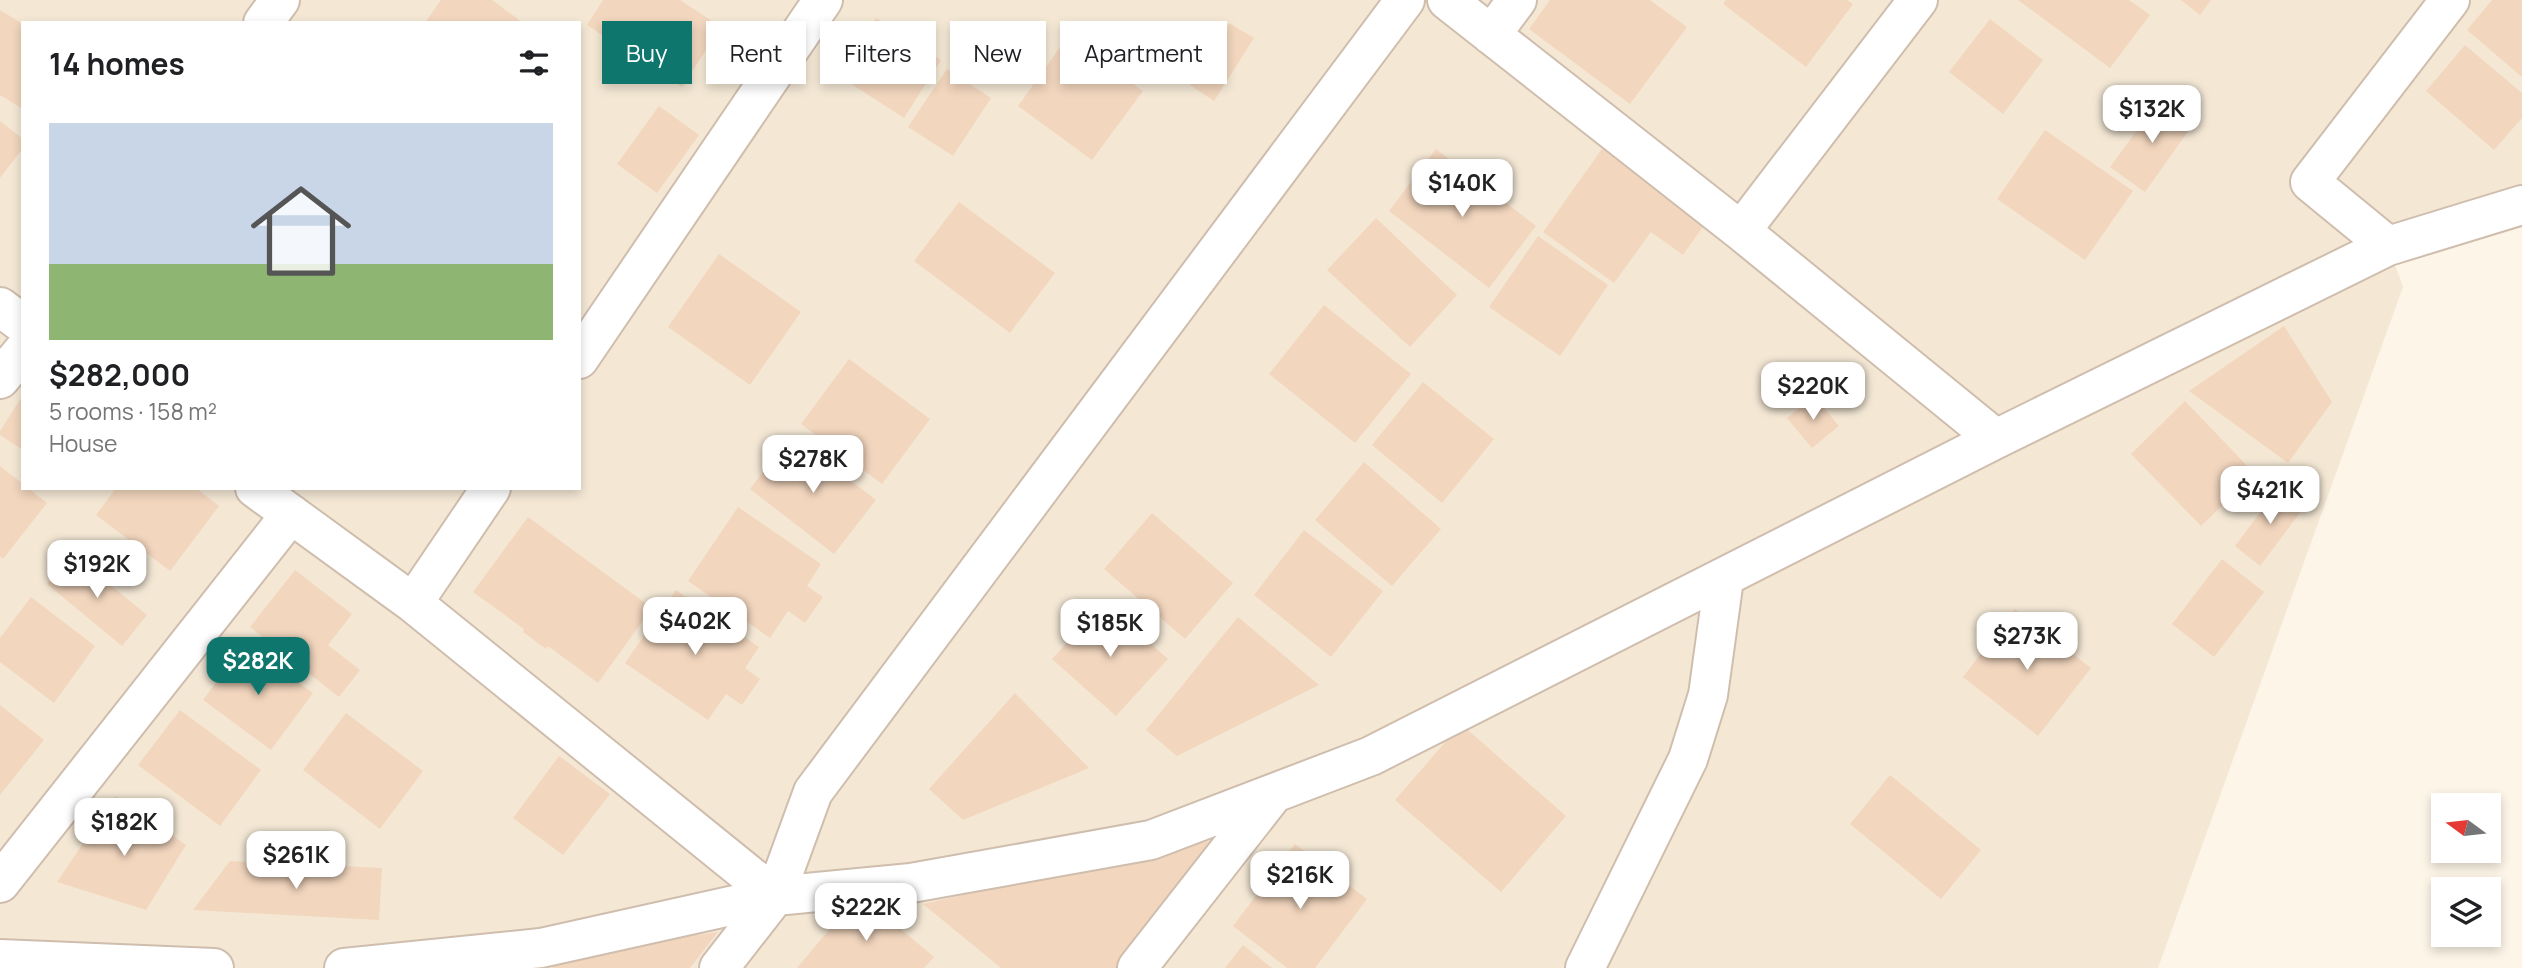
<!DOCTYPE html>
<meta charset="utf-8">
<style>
:root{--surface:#fff;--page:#f2f2f2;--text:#202124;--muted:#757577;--accent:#0f766e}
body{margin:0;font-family:Manrope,sans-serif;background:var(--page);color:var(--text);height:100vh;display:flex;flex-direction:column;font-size:26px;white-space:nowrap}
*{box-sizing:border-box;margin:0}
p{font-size:23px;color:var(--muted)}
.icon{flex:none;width:38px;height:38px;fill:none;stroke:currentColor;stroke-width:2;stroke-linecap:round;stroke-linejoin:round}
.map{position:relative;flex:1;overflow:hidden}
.drawer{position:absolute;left:21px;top:21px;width:560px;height:469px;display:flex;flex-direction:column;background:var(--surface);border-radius:0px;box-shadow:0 4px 10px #0003}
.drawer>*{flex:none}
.banner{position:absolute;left:602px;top:21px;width:665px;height:63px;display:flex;gap:14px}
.needle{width:46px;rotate:285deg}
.buttons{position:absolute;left:2431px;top:793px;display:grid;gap:14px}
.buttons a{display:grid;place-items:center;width:70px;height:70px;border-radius:0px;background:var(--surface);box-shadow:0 4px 10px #0003;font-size:35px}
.price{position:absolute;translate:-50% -60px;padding:0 16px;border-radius:14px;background:#fff;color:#222;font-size:23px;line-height:46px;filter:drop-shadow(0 2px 4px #0008)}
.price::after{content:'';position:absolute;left:50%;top:42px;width:21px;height:16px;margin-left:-10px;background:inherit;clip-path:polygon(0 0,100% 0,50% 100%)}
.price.selected{background:var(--accent);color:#fff}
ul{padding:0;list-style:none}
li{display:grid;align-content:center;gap:14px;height:371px;padding:0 28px}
li span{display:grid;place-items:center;height:217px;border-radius:0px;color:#555}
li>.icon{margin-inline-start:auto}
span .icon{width:126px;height:126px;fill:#fffc;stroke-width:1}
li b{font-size:30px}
h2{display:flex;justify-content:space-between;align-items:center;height:84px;padding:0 28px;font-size:30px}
.tag{padding:0 24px;border-radius:0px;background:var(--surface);box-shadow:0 4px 10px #0003;font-size:24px;line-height:63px}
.tag.selected{background:var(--accent);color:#fff}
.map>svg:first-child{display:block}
</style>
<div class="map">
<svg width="2522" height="968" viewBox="0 0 2522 968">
<rect width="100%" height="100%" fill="#fdf5e7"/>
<path fill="#f4e8d5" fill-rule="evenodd" d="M0 0H2522V205L2388 246 2403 287 2158 968H0ZM23 23H579V488H23Z"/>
<path fill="#f2d6be" d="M441 0H492L523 23H425Z
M603 0H680L721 27 682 87 587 25Z
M1550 0H1650L1687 27 1630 104 1529 29Z
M1726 0H1847L1853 4 1806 67 1723 4Z
M2018 0H2129L2150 15 2110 68Z
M2181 0H2211L2200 15Z
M2492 0H2522V77L2467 30Z
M0 10 23 24V109L0 95Z
M876 18 941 60 904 118 839 76Z
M1990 19 2043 60 2003 114 1949 72Z
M1229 23 1254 38 1214 101 1190 85Z
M1068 36 1143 91 1092 160 1018 106Z
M2465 45 2522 93V118L2494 150 2426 91Z
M947 69 991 98 953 156 908 127Z
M2160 99 2194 123 2145 192 2110 167Z
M659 106 699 135 657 193 617 164Z
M0 121 23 139V148L0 178Z
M2045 130 2133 191 2085 260 1997 199Z
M1604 146 1707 221 1683 255 1651 232 1614 283 1543 232Z
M1436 149 1536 226 1489 288 1389 211Z
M959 202 1055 273 1010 333 914 261Z
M1376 218 1457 295 1410 347 1327 270Z
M1538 236 1608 285 1560 356 1489 307Z
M719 254 801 312 750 385 668 327Z
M1324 305 1411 374 1355 443 1269 374Z
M2284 326 2332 402 2288 463 2189 391Z
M849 359 930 419 882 484 801 424Z
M1423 382 1494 439 1442 503 1372 445Z
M23 395V450L0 435V431Z
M1814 396 1839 426 1812 448 1787 418Z
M2185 401 2255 474 2201 526 2131 454Z
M791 435 876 500 834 554 750 489Z
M1364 462 1441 529 1392 586 1315 520Z
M0 466 23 484V488H28L47 503 3 559 0 556Z
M2280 486 2305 506 2260 566 2235 546Z
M116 488H196L219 506 170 571 96 515Z
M738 507 821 564 807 586 823 597 805 623 788 611 770 638 688 581Z
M1152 513 1233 583 1185 639 1104 569Z
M528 517 652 608 598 683 548 646 546 649 523 632 524 629 473 592Z
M1304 530 1383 591 1331 657 1254 595Z
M71 553 147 615 122 646 47 584Z
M2222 559 2264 592 2214 657 2172 624Z
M295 570 352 614 328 645 360 670 339 697 250 627Z
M676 590 759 647 745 668 760 679 742 705 726 694 708 720 625 663Z
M31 597 95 646 54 703 0 662V638Z
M1104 602 1168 659 1116 716 1052 659Z
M2015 609 2091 668 2038 736 1963 677Z
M1238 617 1319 685 1177 756 1146 730Z
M244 644 313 693 271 750 203 700Z
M1015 693 1089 768 963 820 929 789Z
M0 705 44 740 0 795Z
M180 710 261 770 220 826 138 765Z
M346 713 423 771 380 829 303 770Z
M1461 724 1566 816 1501 892 1395 800Z
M559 756 610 794 563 855 513 818Z
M1890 775 1981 850 1941 899 1850 824Z
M115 796 186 845 146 910 57 882Z
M1213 840 1116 968H1001L923 904Z
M1295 844 1367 899 1315 968H1287L1233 926Z
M230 861 382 868 379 920 193 910Z
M859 894 934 957 924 968H797Z
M718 932 690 968H553L539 957Z
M1243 945 1272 968H1225Z"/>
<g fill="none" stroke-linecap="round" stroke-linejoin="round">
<defs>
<path id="street" d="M1447 0 1741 231 1996 439
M263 23 280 0
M1491 35 1517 0
M1741 231 1918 0
M2388 246 2310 182 2450 0
M0 307 23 324
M579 359 823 0
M0 379 23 351
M255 488 413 603 775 896
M413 603 491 488
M0 883 291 514
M0 959 214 968
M344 968 541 948 775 896 911 883 1151 840 1371 756 1996 439 2388 246 2522 205
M719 968 775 896 813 792 1405 0
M1137 968 1274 793
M1585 968 1688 759 1708 695 1724 579"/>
</defs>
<use href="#street" stroke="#cfbdad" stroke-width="42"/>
<use href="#street" stroke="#fff" stroke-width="38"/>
</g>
</svg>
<div class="buttons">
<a><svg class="needle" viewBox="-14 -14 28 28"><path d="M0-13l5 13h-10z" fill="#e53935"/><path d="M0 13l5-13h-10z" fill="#757577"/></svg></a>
<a><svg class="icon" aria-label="layers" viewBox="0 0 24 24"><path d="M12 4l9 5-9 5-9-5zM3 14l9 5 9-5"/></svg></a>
</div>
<b class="price" style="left:2152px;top:145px">$132K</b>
<b class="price" style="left:1462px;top:219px">$140K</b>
<b class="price" style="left:1813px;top:422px">$220K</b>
<b class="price" style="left:813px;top:495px">$278K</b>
<b class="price" style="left:2270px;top:526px">$421K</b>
<b class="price" style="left:97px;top:600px">$192K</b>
<b class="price" style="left:695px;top:657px">$402K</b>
<b class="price" style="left:1110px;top:659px">$185K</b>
<b class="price" style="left:2027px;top:672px">$273K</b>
<b class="price selected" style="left:258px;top:697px">$282K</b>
<b class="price" style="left:124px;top:858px">$182K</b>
<b class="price" style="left:296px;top:891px">$261K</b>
<b class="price" style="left:1300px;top:911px">$216K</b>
<b class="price" style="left:866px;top:943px">$222K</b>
<div class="banner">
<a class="tag selected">Buy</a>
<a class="tag">Rent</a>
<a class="tag">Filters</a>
<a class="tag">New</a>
<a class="tag">Apartment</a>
</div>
<section class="drawer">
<h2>14 homes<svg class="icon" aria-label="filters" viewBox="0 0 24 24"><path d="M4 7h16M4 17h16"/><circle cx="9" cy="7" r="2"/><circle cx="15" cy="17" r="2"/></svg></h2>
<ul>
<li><span style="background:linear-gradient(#c9d6e8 65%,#8fb573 0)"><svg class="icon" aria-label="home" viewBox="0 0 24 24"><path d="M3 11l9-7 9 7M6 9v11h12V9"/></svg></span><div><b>$282,000</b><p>5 rooms · 158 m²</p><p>House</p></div></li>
</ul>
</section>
</div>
